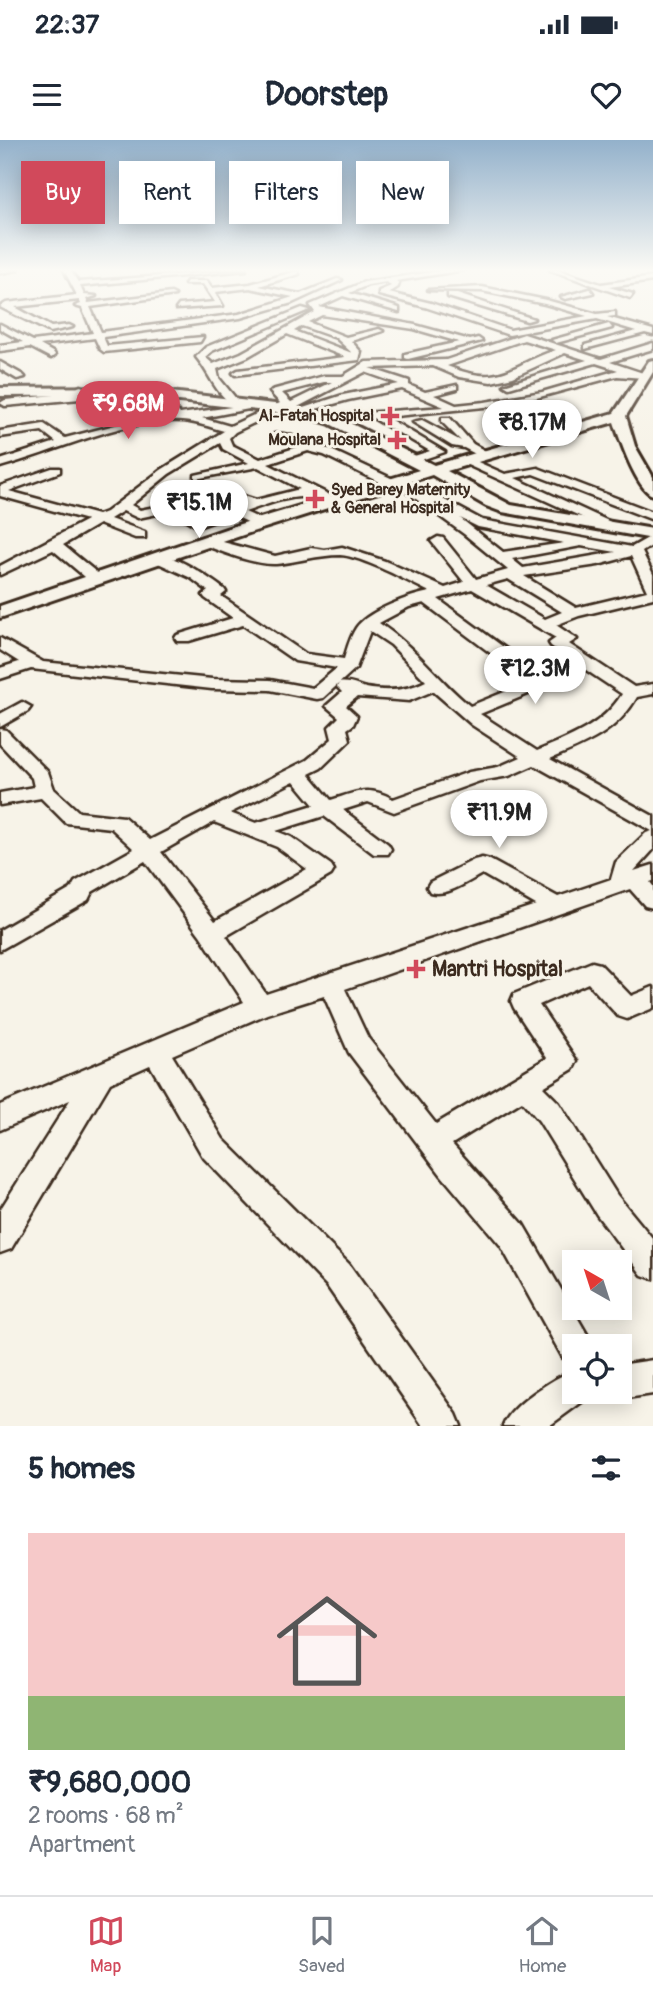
<!DOCTYPE html>
<meta charset="utf-8">
<style>
:root{--surface:#fff;--page:#f6f6f7;--text:#1f2937;--muted:#747a83;--line:#e0e1e3;--accent:#d1495b}
body{margin:0;font-family:Pangolin,sans-serif;background:var(--page);color:var(--text);height:100vh;display:flex;flex-direction:column;font-size:26px;white-space:nowrap}
*{box-sizing:border-box;margin:0}
p{font-size:23px;color:var(--muted)}
.icon{flex:none;width:38px;height:38px;fill:none;stroke:currentColor;stroke-width:2;stroke-linecap:round;stroke-linejoin:round}
.map{position:relative;height:1286px;overflow:hidden}
.side{display:flex;flex-direction:column;background:var(--surface);flex:1}
.side>*{flex:none}
.banner{position:absolute;left:21px;top:21px;width:612px;height:63px;display:flex;gap:14px}
.needle{width:46px;rotate:321deg}
.controls{position:absolute;left:562px;top:1110px;display:grid;gap:14px}
.controls a{display:grid;place-items:center;width:70px;height:70px;border-radius:0px;background:var(--surface);box-shadow:0 4px 18px #0003;font-size:35px}
.price{position:absolute;translate:-50% -60px;padding:0 16px;border-radius:24px;background:#fff;color:#222;font-size:23px;line-height:46px;filter:drop-shadow(0 2px 4px #0008)}
.price::after{content:'';position:absolute;left:50%;top:42px;width:21px;height:16px;margin-left:-10px;background:inherit;clip-path:polygon(0 0,100% 0,50% 100%)}
.price.current{background:var(--accent);color:#fff}
ul{padding:0;list-style:none}
li{display:grid;align-content:center;gap:14px;height:371px;padding:0 28px}
li span{display:grid;place-items:center;height:217px;border-radius:0px;color:#555}
li>.icon{margin-inline-start:auto}
span .icon{width:126px;height:126px;fill:#fffc;stroke-width:1}
li b{font-size:30px}
h2{display:flex;justify-content:space-between;align-items:center;height:84px;padding:0 28px;font-size:30px}
.tag{padding:0 24px;border-radius:0px;background:var(--surface);box-shadow:0 4px 18px #0003;font-size:24px;line-height:63px}
.tag.current{background:var(--accent);color:#fff}
.status{display:flex;justify-content:space-between;align-items:center;height:49px;padding:0 35px;background:var(--surface);direction:ltr}
.status svg{height:19px;fill:currentColor}
header{display:flex;justify-content:space-between;align-items:center;height:91px;padding:0 28px;background:var(--surface);font-size:32px;font-weight:700}
.menu{display:flex;justify-content:space-around;align-items:center;height:98px;border-top:2px solid var(--line);background:var(--surface);font-size:19px;color:var(--muted)}
.menu a{display:grid;justify-items:center;gap:4px}
.menu .current{color:var(--accent)}
.map>svg:first-child{display:block}
</style>
<div class="status"><b>22:37</b><svg viewBox="0 0 49 12"><path d="M0 12V9h3v3zM5 12V6h3v6zM10 12V3h3v9zM15 12V0h3v12zM26 1h20v11H26zM47 4h2v5h-2z"/></svg></div>
<header><svg class="icon" aria-label="menu" viewBox="0 0 24 24"><path d="M4 6h16M4 12h16M4 18h16"/></svg>Doorstep<svg class="icon" aria-label="heart" viewBox="0 0 24 24"><path d="M12 20l-8-8c-3-5 5-10 8-4 3-6 11-1 8 4z"/></svg></header>
<div class="map">
<svg width="653" height="1286" viewBox="0 0 653 1286">
<rect width="100%" height="100%" fill="#f7f3e8"/>
<filter id="ink" filterUnits="userSpaceOnUse"><feTurbulence type="fractalNoise" baseFrequency=".0143" numOctaves="2"/><feDisplacementMap in="SourceGraphic" scale="14" xChannelSelector="R" yChannelSelector="G"/><feConvolveMatrix kernelMatrix="1 2 1 2 8 2 1 2 1" color-interpolation-filters="sRGB"/></filter>
<g filter="url(#ink)">
<g fill="none" stroke-linecap="round" stroke-linejoin="round">
<defs>
<path id="minor" d="M0 130H17L0 133Z
M64 130H70L78 142 246 130 80 146 84 155 96 156 86 159 88 163 171 153 175 155 90 167 101 192 239 174 293 157 250 148 215 152 223 166 176 169 179 165 215 162 203 144H185L187 141H207L212 148 250 144 297 131 299 134 259 146 300 154 337 139 342 140 292 163 240 178 103 197 107 206 203 197 200 202 104 212 100 209 95 198 40 205 54 213 55 215 51 218 30 207 0 211V205L23 202 0 189V184L33 201 93 193 82 168 75 166 81 164 79 160 15 167 51 187 69 185 73 187 50 192 0 167 6 163 77 155Z
M447 130H464L396 141 399 143 398 147 389 153 431 163 510 190 587 176 545 164 482 151 428 150 482 147 546 160 597 174 615 172V176L607 177 653 190V195L645 193 585 209V205L636 191 597 179 509 195 425 167 379 155V151L391 146 387 142 368 145 349 153 399 168V172L343 156 319 167 415 185 470 200 478 198 482 201 408 219 405 218V214L459 202 414 189 322 175 308 182 346 197 379 189 383 191 351 201 361 212 359 220 235 235 233 233 238 230 345 217 287 194 247 217 217 229 219 238 238 261 233 264C215 254 209 232 196 217L206 207 302 168 309 170 212 211 205 217 213 224 241 213 315 172 310 165 364 142ZM302 186 336 198 352 213 294 191Z
M550 130H559L601 144 653 137V141L609 147 633 154 630 158Z
M590 149 593 153 565 159 561 157Z
M448 153H454L534 179 527 181 448 157Z
M609 184 612 188 556 203 552 200Z
M524 194 601 219 653 203V209L610 222 649 235 644 238 617 236 514 264 386 277 445 312 415 322 409 319 411 317 430 311 373 278 337 281 332 278 337 275 444 267 402 249 348 260 305 272 300 269 343 255 399 244 365 232 294 269 285 268 235 292 229 298 232 305 260 319 298 307 272 295C283 288 314 307 329 309L393 339 402 337 430 357H439L482 380 632 407 653 395V405L642 412 653 434V458L579 476 556 485 577 499 569 504 634 547 653 544V554L637 557C616 593 587 603 550 619L653 676V710L634 731 653 725V741L650 742 653 746V768L645 766 630 749 345 849 368 898 436 984 547 918 514 868 511 861 514 854 592 822 600 824 631 856 653 847V868L627 879 618 876 588 843 539 865 577 921 573 929 543 947 559 963 617 1055 653 1099V1139L642 1135 597 1075 539 981 522 961 452 1004 523 1084 587 1194 591 1206H574V1222L563 1218 501 1106 442 1036 349 913 324 856 267 874 172 915 223 999 349 1124 456 1274 461 1286H423L327 1146 203 1017 150 925 110 943 11 1109 0 1113V1070L70 960 0 990V965L244 862 200 795 145 721 92 752 88 760 0 810V790L71 749 75 742 134 709 111 688 66 683 41 658 0 665V653L34 647 32 638 0 604V589L6 590 48 632 54 649 79 672 124 677 150 700 307 620 332 599 329 587 339 577 326 566 342 552 337 547 339 543C349 541 357 546 366 548 387 552 406 551 426 541L391 505 370 491 356 528 323 558 317 559 270 550 212 549 31 529 0 539V528L19 522 0 510V498L43 522 212 539 270 540 313 548 337 528 295 521 243 485 189 501H177L175 498 177 495 233 478 205 458 203 455 208 451 191 438 156 422V416C175 413 209 438 224 449L226 452 221 456 306 514 344 519C347 509 350 497 356 488 367 471 411 455 430 452 409 442 362 416 340 415 318 415 298 422 276 424 253 425 225 412 203 405V399L208 398 275 416 311 408 325 410 342 407 385 421 445 448 464 442 431 401 438 397 443 398 476 439 508 430 464 394 394 343 385 345 324 315 308 311 268 324 336 358V364C326 365 320 357 310 357 290 355 265 365 245 372L265 381V387L260 388 233 375 198 387 172 371 138 378 123 371 110 379 145 392V398H135L99 384 63 405 101 436V442H91L53 410 0 435V426L87 380 0 356V346L52 328H60V332L9 351 98 375 106 372 161 330 224 291C210 287 196 282 182 281 123 278 56 312 0 327V320L56 302 42 291 0 297V291L44 284 65 298 123 283 170 276 160 263 112 269 107 266 112 263 189 256V260L170 262 180 274 254 264V268L202 278 230 286 280 263 270 252 272 250 324 236H343L366 222 446 220ZM524 200 556 210C507 226 502 248 447 226ZM565 213 587 220 504 245 509 248 596 223 618 230 542 252 485 262 456 265 434 255 457 249V245L425 252 409 245V241L369 228 433 226 459 237 491 242 513 237ZM324 242H332L291 262 282 253ZM220 303 223 309 249 323 195 335V339L258 327 300 349 256 360 230 352 140 370 131 365 169 334ZM229 360 243 364 200 378 185 369ZM460 378 478 387 564 403 503 412ZM581 406 616 412 523 428 512 419ZM631 416 647 451 576 468 524 436 598 425ZM508 439 562 472 545 479 486 445ZM472 449 556 498 549 503 551 506 576 523 543 536 438 459ZM424 463 529 542 470 566C436 538 418 509 379 483L409 467ZM586 530 622 554C602 586 570 597 537 611L480 574ZM433 551 472 585 521 617 498 627 469 632 393 659C368 645 357 652 331 660L309 634 321 628 350 600 347 589 353 585 357 576 346 566 357 557 409 561ZM534 625 652 691 646 693 616 722 611 739 558 757 490 720 482 718 474 720 430 742 427 747 430 752C447 757 467 742 482 734L536 765 266 854 226 796 331 735 334 730 331 725 291 697 276 691 324 676 374 714H388L391 709 388 704 343 670 368 662 394 672 480 641 509 636ZM294 641 314 665 256 683 230 673ZM214 682 277 707 307 729 215 781 161 712Z
M0 222 23 235 25 237 17 239 0 229Z
M81 246 86 249 85 256 80 259 5 266 0 263 5 260 75 253 78 247Z
M442 278H450L473 304 491 314V318H483L464 308 452 306 413 282 422 280 461 301 442 282Z
M463 319H471L505 334 538 328 653 372V380L533 334 515 338 617 385 611 389 606 388 463 323Z
M22 562 31 567 28 571 0 587V574Z
M653 1220V1254L620 1259 608 1254 607 1251H620V1225Z
M574 1230V1251H589L586 1259 549 1286H503C511 1265 552 1239 574 1230Z"/>
<path id="major" d="M653 220V232L626 276 635 306 653 337V355C637 351 619 297 614 282L447 331 511 365 653 389V399L502 372 486 366 432 335 252 392 0 478V466L240 384 419 330 330 284 300 275 127 255 0 256V248L127 247 301 267 340 278 434 325 614 273 649 221Z"/>
</defs>
<use href="#minor" stroke="#3b2a1e" stroke-width="5"/>
<use href="#major" stroke="#3b2a1e" stroke-width="6"/>
<use href="#minor" fill="#f7f3e8" fill-rule="evenodd"/>
<use href="#major" fill="#f7f3e8" fill-rule="evenodd"/>
</g>
</g>
<linearGradient id="sky" x2="0" y2="1"><stop stop-color="#93b1cb"/><stop offset="0.42" stop-color="#fbfaf5"/><stop offset="1" stop-color="#fbfaf5" stop-opacity="0"/></linearGradient>
<rect width="653" height="310" fill="url(#sky)"/>
<g fill="#d1495b" stroke="#f7f3e8" stroke-width="2.5">
<path d="M386.5 265.5h7v7h7v7h-7v7h-7v-7h-7v-7h7z"/>
<path d="M393.5 289.5h7v7h7v7h-7v7h-7v-7h-7v-7h7z"/>
<path d="M311.5 348.5h7v7h7v7h-7v7h-7v-7h-7v-7h7z"/>
<path d="M412.5 818.5h7v7h7v7h-7v7h-7v-7h-7v-7h7z"/>
</g>
<g text-anchor="middle" dominant-baseline="central" stroke-width="6" stroke-linejoin="round" paint-order="stroke">
<g font-size="16" font-weight="bold" fill="#3b2a1e" stroke="#f7f3e8" text-anchor="end">
<text x="374" y="276">Al-Fatah Hospital</text>
<text x="381" y="300">Moulana Hospital</text>
<text x="331" y="350" text-anchor="start">Syed Barey Maternity<tspan x="331" dy="18">&amp; General Hospital</tspan></text>
</g>
<g font-size="21" font-weight="bold" fill="#3b2a1e" stroke="#f7f3e8" text-anchor="start">
<text x="432" y="829">Mantri Hospital</text>
</g>
</g>
</svg>
<div class="controls">
<a><svg class="needle" viewBox="-14 -14 28 28"><path d="M0-13l5 13h-10z" fill="#e53935"/><path d="M0 13l5-13h-10z" fill="#747a83"/></svg></a>
<a><svg class="icon" aria-label="locate" viewBox="0 0 24 24"><circle cx="12" cy="12" r="6"/><path d="M12 2v4M12 18v4M2 12h4M18 12h4"/></svg></a>
</div>
<b class="price current" style="left:128px;top:301px">₹9.68M</b>
<b class="price" style="left:532px;top:320px">₹8.17M</b>
<b class="price" style="left:199px;top:400px">₹15.1M</b>
<b class="price" style="left:535px;top:566px">₹12.3M</b>
<b class="price" style="left:499px;top:710px">₹11.9M</b>
<div class="banner">
<a class="tag current">Buy</a>
<a class="tag">Rent</a>
<a class="tag">Filters</a>
<a class="tag">New</a>
</div>
</div>
<section class="side">
<h2>5 homes<svg class="icon" aria-label="filters" viewBox="0 0 24 24"><path d="M4 7h16M4 17h16"/><circle cx="9" cy="7" r="2"/><circle cx="15" cy="17" r="2"/></svg></h2>
<ul>
<li><span style="background:linear-gradient(#f6c9c9 75%,#8fb573 0)"><svg class="icon" aria-label="home" viewBox="0 0 24 24"><path d="M3 11l9-7 9 7M6 9v11h12V9"/></svg></span><div><b>₹9,680,000</b><p>2 rooms · 68 m²</p><p>Apartment</p></div></li>
</ul>
</section>
<nav class="menu">
<a class="current"><svg class="icon" aria-label="map" viewBox="0 0 24 24"><path d="M3 6l6-2 6 2 6-2v14l-6 2-6-2-6 2zM9 4v14M15 6v14"/></svg>Map</a>
<a><svg class="icon" aria-label="saved" viewBox="0 0 24 24"><path d="M7 4h10v16l-5-4-5 4z"/></svg>Saved</a>
<a><svg class="icon" aria-label="home" viewBox="0 0 24 24"><path d="M3 11l9-7 9 7M6 9v11h12V9"/></svg>Home</a>
</nav>
